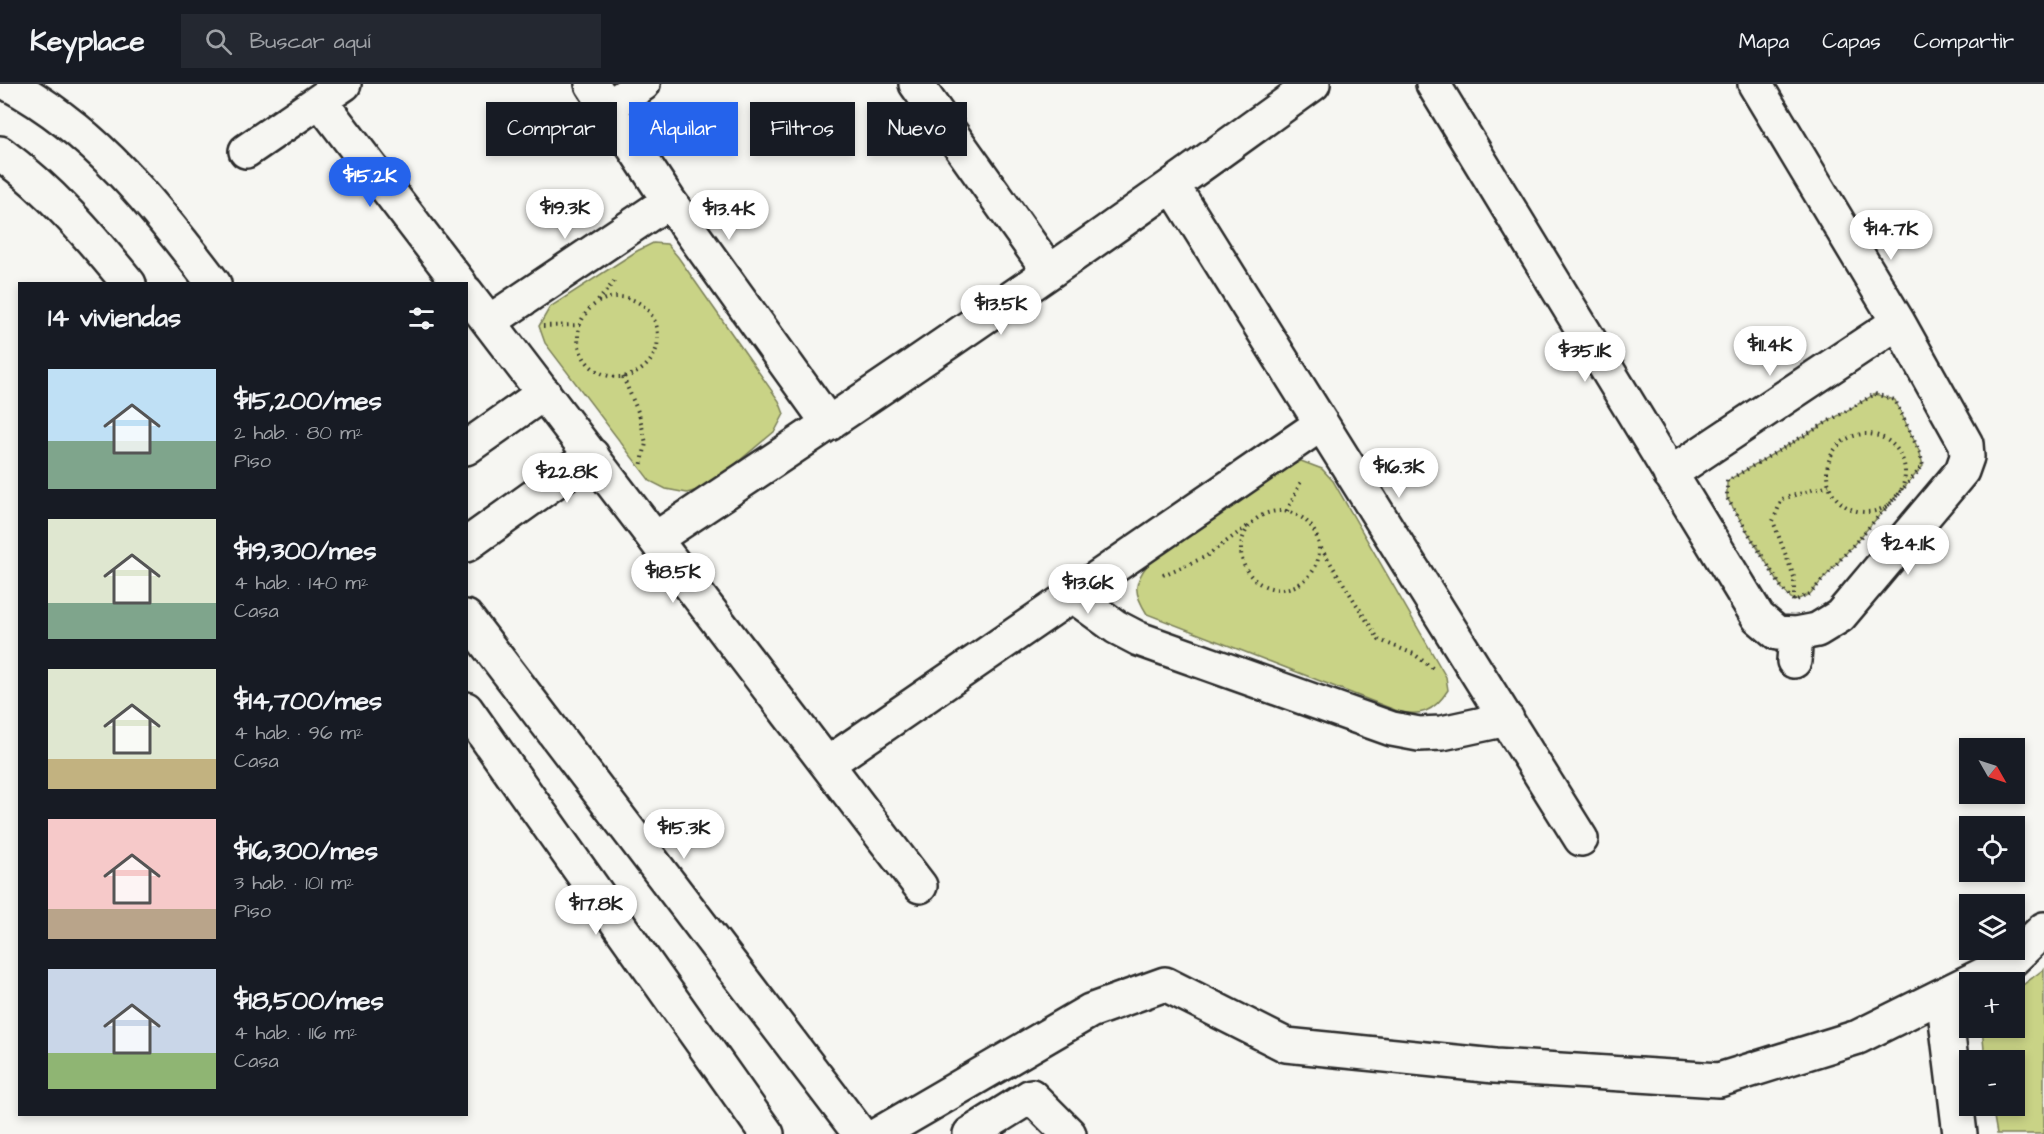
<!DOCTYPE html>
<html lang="es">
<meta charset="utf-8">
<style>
:root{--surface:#171b24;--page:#242831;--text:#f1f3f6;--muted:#9ea1a6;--line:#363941;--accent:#2563eb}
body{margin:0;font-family:"Architects Daughter",sans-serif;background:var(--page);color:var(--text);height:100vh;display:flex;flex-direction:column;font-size:22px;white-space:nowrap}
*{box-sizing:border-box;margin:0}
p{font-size:20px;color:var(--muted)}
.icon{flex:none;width:33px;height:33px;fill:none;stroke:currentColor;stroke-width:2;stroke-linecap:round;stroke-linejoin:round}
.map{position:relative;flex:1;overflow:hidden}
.panel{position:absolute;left:18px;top:198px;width:450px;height:834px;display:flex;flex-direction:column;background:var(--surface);border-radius:0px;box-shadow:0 3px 9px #0003}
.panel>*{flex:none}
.banner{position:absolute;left:486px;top:18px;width:570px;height:54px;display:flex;gap:12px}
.needle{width:39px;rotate:129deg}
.fabs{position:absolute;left:1959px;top:654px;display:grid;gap:12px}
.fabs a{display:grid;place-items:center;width:66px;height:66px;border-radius:0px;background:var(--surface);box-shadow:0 3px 9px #0003;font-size:30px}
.price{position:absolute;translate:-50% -51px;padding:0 14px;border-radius:21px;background:#fff;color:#222;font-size:20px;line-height:39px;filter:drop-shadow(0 2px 3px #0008)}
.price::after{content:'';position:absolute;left:50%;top:36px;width:18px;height:14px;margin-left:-9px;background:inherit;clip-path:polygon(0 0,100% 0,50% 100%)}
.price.active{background:var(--accent);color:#fff}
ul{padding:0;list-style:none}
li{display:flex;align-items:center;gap:18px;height:150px;padding:0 30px}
li span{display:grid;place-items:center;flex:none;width:168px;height:120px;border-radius:0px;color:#555}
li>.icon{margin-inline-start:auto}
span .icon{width:72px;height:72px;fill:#fffc;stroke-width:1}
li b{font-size:26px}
h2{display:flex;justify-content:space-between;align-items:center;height:72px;padding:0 30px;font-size:26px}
.chip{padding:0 21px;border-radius:0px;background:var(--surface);box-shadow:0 3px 9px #0003;font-size:21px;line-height:54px}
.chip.active{background:var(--accent);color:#fff}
header{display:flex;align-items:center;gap:36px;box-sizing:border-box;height:84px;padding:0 30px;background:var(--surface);border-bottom:2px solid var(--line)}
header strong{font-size:28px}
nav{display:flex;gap:33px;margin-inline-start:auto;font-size:21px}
.search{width:420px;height:54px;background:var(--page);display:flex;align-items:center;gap:15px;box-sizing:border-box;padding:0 21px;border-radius:0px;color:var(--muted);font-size:22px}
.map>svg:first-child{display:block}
</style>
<header>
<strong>Keyplace</strong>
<div class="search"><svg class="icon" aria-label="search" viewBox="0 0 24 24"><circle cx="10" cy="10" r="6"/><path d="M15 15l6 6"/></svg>Buscar aquí</div>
<nav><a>Mapa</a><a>Capas</a><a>Compartir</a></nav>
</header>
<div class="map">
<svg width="2044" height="1050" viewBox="0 0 2044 1050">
<rect width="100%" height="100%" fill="#f6f6f2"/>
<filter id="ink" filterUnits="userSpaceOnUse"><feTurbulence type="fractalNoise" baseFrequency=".0167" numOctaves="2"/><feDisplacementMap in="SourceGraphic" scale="12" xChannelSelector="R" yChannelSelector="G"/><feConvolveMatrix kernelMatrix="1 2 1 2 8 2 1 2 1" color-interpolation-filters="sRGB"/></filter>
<g filter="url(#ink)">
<path fill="#c9d386" stroke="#7a7f58" stroke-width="1.5" d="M653 159 667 160 678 173 779 317 784 330 775 347 708 403 687 409 666 405 650 397 545 259 539 242 550 223 637 167Z
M1875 310 1895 316 1920 369 1923 382 1810 510 1794 517 1783 506 1727 414V397Z
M1301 377 1322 385 1333 397 1446 593 1448 606C1434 628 1419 634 1395 626L1147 530C1133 508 1133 499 1149 479L1286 384Z
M2044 885V1050H1997L1992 1022H2014V976H1985L1982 944H2014L2015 907Z"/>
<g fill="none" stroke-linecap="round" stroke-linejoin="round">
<defs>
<path id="minor" d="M9 0C96 47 155 122 214 200
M592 0 669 117 829 340
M916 0 1049 187
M1433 0 1758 533 1777 549 1796 550 1794 577
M1755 0 1898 238 1966 360 1967 373 1962 387 1840 532 1817 546 1796 550
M320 17 460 200
M607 24 643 0
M246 67 344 0
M0 69C50 106 90 152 129 200
M1173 102 1581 755
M466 208 920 802
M489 238 669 117
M466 364 544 309
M1670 390 1898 238
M655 455C878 308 1098 157 1313 0
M466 461 592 371
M1072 511 1116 543 1139 555 1392 645 1419 650 1442 649 1507 635
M466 533 860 1050
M466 625 767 1050
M827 680 1321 340
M1943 911 1960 1050
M879 1050 1090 927 1165 900 1286 961 1495 982 1719 996 1858 953 2011 877 2044 845
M970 1050 1031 1012 1069 1050"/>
</defs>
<use href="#minor" stroke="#2b2b2b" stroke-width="38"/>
<path stroke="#2b2b2b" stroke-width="4" stroke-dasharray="1.5 4.5" stroke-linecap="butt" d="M578 253a40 40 0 1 1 80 0a40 40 0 1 1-80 0Z
M598 217 616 195
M543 242 580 241
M623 293 639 330 646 359 641 383
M1875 310 1895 316 1920 369 1923 382 1810 510 1794 517 1783 506 1727 414V397Z
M1827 389a39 39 0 1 1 78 0a39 39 0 1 1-78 0Z
M1241 466a39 39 0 1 1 78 0a39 39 0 1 1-78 0Z
M1287 427 1302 395
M1321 464 1379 556 1414 570 1435 586
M1163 491 1205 473 1249 441
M1794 517V493L1773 437 1782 415 1829 401"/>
<use href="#minor" stroke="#f6f6f2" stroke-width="33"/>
</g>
</g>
</svg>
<div class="fabs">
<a><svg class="needle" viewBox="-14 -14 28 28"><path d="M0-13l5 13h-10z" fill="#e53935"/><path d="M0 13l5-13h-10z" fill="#9ea1a6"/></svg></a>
<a><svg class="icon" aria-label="locate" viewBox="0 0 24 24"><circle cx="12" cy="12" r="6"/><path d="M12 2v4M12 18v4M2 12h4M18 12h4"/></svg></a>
<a><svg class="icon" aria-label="layers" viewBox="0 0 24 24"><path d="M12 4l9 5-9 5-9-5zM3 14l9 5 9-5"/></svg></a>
<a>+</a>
<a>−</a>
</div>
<b class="price active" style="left:370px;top:124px">$15.2K</b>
<b class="price" style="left:565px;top:156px">$19.3K</b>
<b class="price" style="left:729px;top:157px">$13.4K</b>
<b class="price" style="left:1891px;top:177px">$14.7K</b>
<b class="price" style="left:1001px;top:252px">$13.5K</b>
<b class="price" style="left:1770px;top:293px">$11.4K</b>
<b class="price" style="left:1585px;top:299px">$35.1K</b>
<b class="price" style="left:1399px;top:415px">$16.3K</b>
<b class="price" style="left:567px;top:420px">$22.8K</b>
<b class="price" style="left:1908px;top:492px">$24.1K</b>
<b class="price" style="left:673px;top:520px">$18.5K</b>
<b class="price" style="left:1088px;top:531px">$13.6K</b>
<b class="price" style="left:684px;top:776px">$15.3K</b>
<b class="price" style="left:596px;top:852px">$17.8K</b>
<div class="banner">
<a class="chip">Comprar</a>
<a class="chip active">Alquilar</a>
<a class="chip">Filtros</a>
<a class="chip">Nuevo</a>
</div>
<section class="panel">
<h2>14 viviendas<svg class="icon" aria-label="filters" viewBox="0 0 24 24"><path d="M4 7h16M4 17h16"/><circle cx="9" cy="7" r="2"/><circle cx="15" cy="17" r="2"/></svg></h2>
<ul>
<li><span style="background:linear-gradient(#bfe0f5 60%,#7fa58c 0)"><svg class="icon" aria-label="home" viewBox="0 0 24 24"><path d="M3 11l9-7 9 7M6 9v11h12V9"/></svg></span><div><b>$15,200/mes</b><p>2 hab. · 80 m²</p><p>Piso</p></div></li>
<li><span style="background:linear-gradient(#dfe7d0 70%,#7fa58c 0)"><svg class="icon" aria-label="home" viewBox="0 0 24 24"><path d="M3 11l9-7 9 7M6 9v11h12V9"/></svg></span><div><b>$19,300/mes</b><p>4 hab. · 140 m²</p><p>Casa</p></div></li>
<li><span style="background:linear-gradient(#dfe7d0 75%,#c2b280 0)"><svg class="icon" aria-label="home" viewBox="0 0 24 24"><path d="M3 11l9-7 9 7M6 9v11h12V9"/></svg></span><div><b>$14,700/mes</b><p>4 hab. · 96 m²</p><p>Casa</p></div></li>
<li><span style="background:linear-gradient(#f6c9c9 75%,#b9a48a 0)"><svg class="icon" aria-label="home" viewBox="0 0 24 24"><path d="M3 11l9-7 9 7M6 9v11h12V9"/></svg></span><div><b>$16,300/mes</b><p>3 hab. · 101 m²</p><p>Piso</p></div></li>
<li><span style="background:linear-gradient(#c9d6e8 70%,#8fb573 0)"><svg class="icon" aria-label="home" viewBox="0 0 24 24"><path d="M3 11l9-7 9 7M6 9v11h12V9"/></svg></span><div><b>$18,500/mes</b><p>4 hab. · 116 m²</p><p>Casa</p></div></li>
</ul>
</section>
</div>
